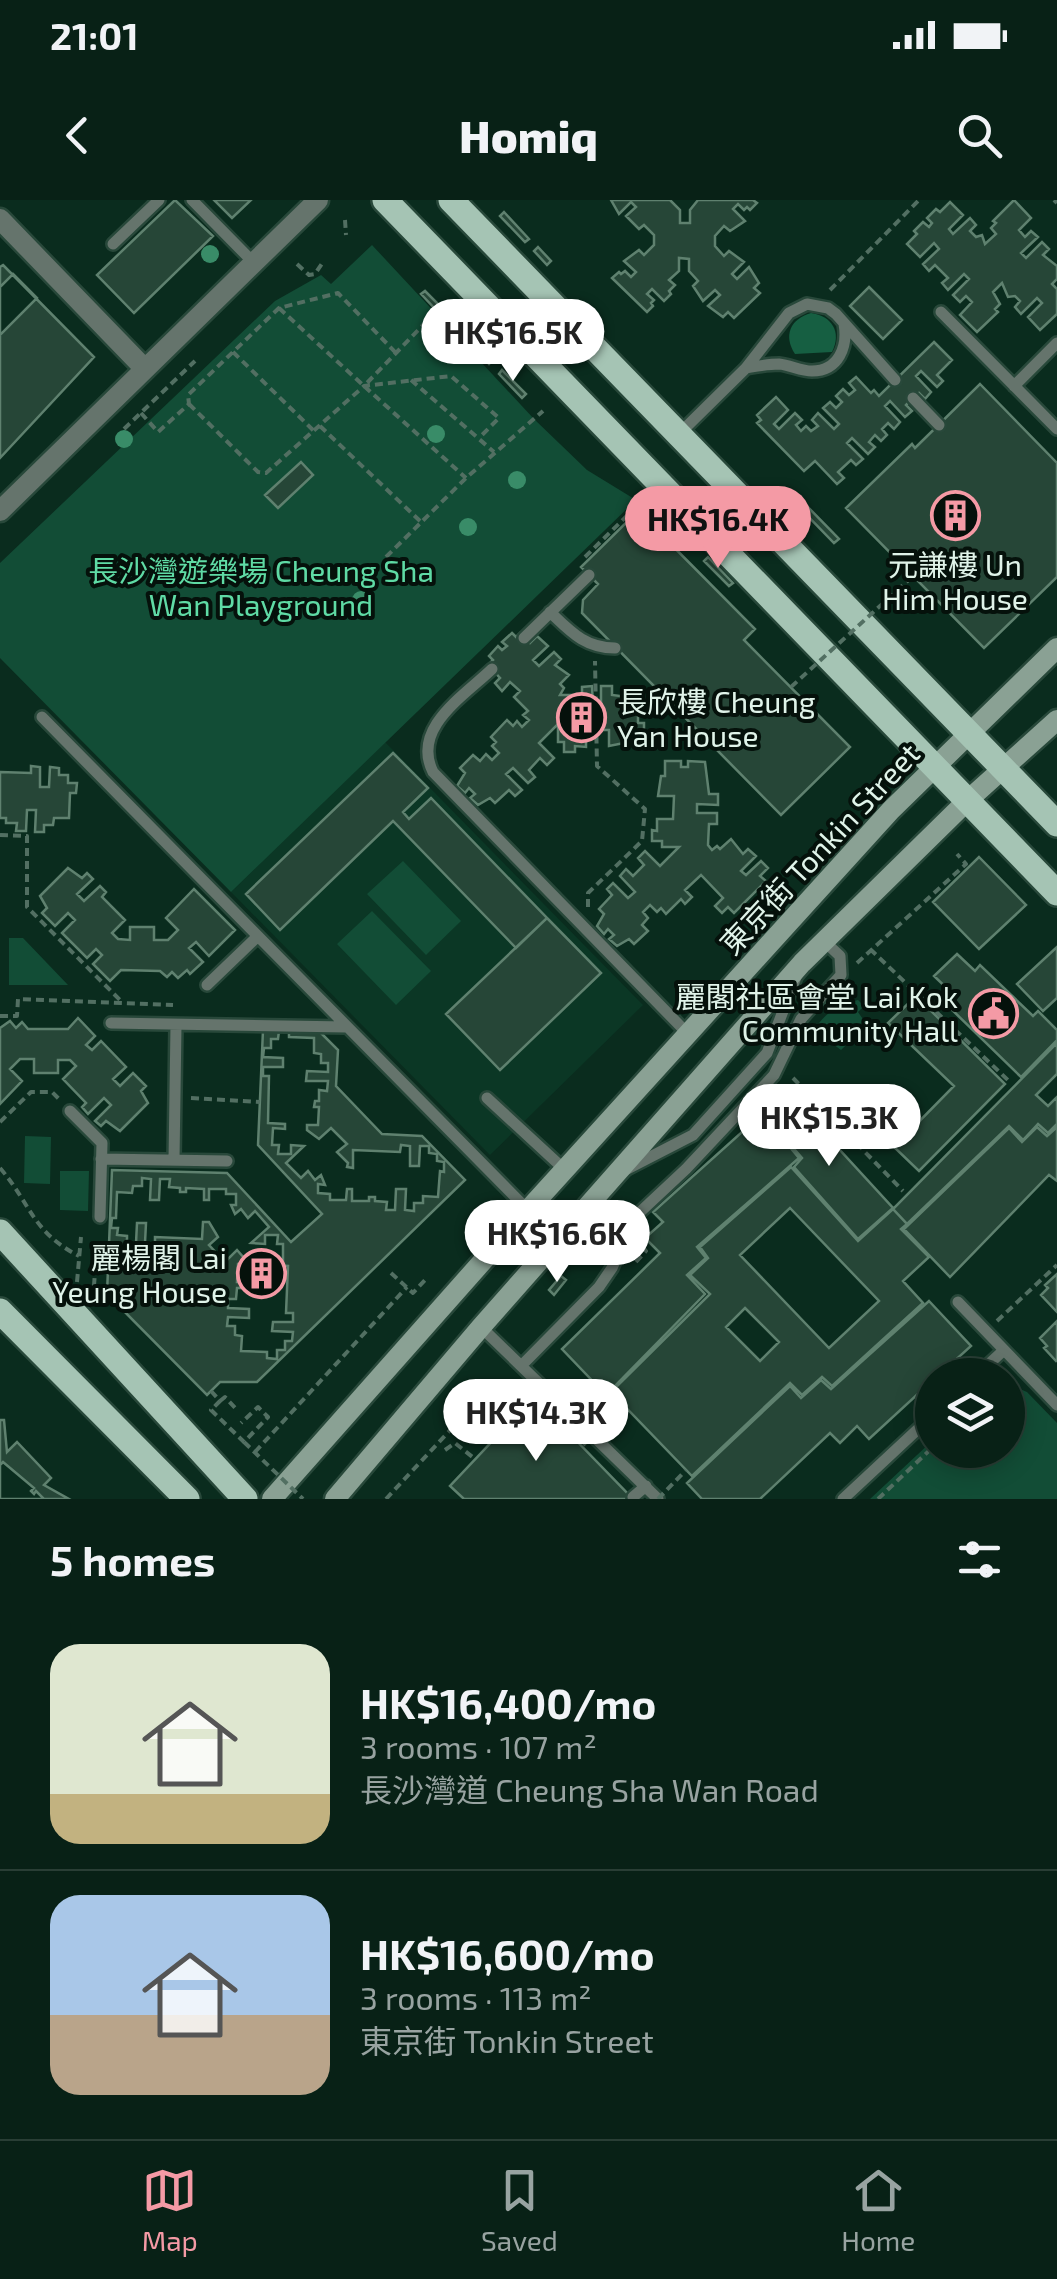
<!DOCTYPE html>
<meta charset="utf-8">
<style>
:root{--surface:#082116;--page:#11291f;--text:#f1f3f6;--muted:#98a3a1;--line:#293e35;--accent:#f49aa5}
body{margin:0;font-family:"Exo 2","Noto Sans TC",sans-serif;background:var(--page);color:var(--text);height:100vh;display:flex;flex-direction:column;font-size:38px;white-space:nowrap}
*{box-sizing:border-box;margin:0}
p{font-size:32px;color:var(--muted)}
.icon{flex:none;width:55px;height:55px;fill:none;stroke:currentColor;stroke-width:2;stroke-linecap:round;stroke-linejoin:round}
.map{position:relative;height:1299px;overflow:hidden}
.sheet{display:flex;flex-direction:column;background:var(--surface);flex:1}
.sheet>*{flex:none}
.fabs{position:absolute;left:915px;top:1158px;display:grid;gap:20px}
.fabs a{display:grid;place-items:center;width:110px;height:110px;border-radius:50%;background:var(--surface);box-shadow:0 5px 25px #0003,0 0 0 2px var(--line);font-size:50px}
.price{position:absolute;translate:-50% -85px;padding:0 22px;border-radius:35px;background:#fff;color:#222;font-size:32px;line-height:65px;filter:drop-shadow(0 2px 5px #0008)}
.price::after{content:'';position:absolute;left:50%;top:60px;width:30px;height:22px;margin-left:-15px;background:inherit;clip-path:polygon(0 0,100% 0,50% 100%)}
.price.on{background:var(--accent);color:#111}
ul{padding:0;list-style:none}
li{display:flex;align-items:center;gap:30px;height:250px;padding:0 50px}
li+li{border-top:2px solid var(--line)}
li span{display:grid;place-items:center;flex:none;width:280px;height:200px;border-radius:30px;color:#555}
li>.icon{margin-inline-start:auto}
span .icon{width:120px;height:120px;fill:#fffc;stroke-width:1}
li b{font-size:42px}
h2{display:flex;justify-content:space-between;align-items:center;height:120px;padding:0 50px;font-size:42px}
.status{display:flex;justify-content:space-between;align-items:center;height:70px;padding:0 50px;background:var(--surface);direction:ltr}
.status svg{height:28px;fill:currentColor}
header{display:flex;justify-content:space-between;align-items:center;height:130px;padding:0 50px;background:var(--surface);font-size:45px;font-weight:800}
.dock{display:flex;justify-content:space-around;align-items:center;height:140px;border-top:2px solid var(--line);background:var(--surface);font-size:28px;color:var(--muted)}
.dock a{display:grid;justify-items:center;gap:5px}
.dock .on{color:var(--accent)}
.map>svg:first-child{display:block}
</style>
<div class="status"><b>21:01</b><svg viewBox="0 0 49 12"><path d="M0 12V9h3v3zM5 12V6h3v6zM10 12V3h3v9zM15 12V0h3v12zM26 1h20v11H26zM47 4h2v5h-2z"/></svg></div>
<header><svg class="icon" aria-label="back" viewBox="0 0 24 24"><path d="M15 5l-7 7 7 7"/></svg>Homiq<svg class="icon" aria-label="search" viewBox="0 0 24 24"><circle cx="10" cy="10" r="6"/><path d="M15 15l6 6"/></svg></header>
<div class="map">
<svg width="1057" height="1299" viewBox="0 0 1057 1299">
<rect width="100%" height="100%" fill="#0a2c1e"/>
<path fill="#0b3725" d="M385 542 643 805 490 955 231 692Z"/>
<path fill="#124d36" d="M372 45 534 219 587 270 636 300 231 692 0 458V363L275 101 321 75 331 84Z
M403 661 461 721 426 755 367 694Z
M372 711 431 771 396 805 337 744Z
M9 738H23L68 785H9Z
M858 800 864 806 858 812 867 825 841 850 814 830C826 812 837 805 858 800Z
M25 936 51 937 50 984 24 983Z
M60 971H89L88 1011 60 1010Z
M1008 1184 1027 1192 1057 1223V1299H870L932 1241V1250H1008Z"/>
<path fill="#165f42" d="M811 113C832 116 842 132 832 152L795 154C783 136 790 119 811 113Z"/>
<path fill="#264637" stroke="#5f816f" stroke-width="2.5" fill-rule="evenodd" d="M175 0 213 36 134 113 97 75Z
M214 0H251L232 18Z
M611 0H670L680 10V23H690V10L698 0H753L757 3 750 10 747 7 744 10 738 4 733 9 745 21 730 31 724 26 715 36V46L724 56 729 51 744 62 732 74 737 79 749 67 759 83 754 88 760 93 734 118 728 112 723 117 708 106 720 95 715 90 703 101 693 86 698 81 689 71V59L679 58V71L669 80 675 85 669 91 671 94 664 101 652 89 647 94 654 100 651 103 653 106 647 112 612 78 619 72 621 74 625 71 631 77 636 72 624 61 639 50 644 55 654 45V35L644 25 639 29 626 16 636 7 631 2 619 14Z
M1014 0 1031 18 1019 30 1025 37 1031 31 1038 37 1021 53 1026 58 1042 42 1049 49 1043 55 1057 66V79L1052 84 1057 89V114L1040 130 1028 117 1042 103 1037 98 1021 114 1015 107 1020 101 1015 96 1008 97 1002 83 993 92 1000 104 995 109 998 112 977 132 960 115 972 102 966 96 960 102 953 95 969 79 964 74 948 90 942 83 948 78 935 65 929 71 923 64 939 49 934 43 920 57 907 44 917 34 914 31 923 22 929 27 932 23 927 18 936 9 940 12 950 2 963 15 949 29 953 34 970 18 976 25 970 31 976 37 982 35 985 44 996 34 991 28 996 23 993 21Z
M504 12 529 39 525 42 500 16Z
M538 47 551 61 547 65 534 51Z
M3 65 94 157 0 258V67Z
M13 74 37 98 0 135V87Z
M869 87 902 120 883 139 850 106Z
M425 91 442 108 438 112 421 94Z
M464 131 493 160 489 164 460 134Z
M934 142 952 160 937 175 943 181 937 187 921 171 916 176 931 192 925 199 919 193 913 198 906 205 912 211 905 217 890 201 885 206 900 222 894 229 888 223 882 229 887 235 881 241 875 235 869 242 875 247 868 254 852 238 847 243 863 259 856 265 851 260 838 272 844 278 837 284 815 261 804 271 757 223 761 220 757 215 776 197 788 210 774 224 779 229 795 213 802 220 796 225 801 231 806 226 811 231 818 226 812 220 818 213 834 229 839 224 823 208 830 202 836 208 842 202 836 196 843 189 849 195 855 190 849 183 856 177 871 193 874 190 879 196Z
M502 170 526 194 522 198 499 174Z
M980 184 1057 263V377L984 448 846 308 912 244 915 248Z
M301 262 313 275 278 308 265 295Z
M803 302 839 339 834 343 798 306Z
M638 311 755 429 744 440 850 547 781 615 582 413 583 400 598 384 581 367Z
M708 357 733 383 729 386 704 361Z
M512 433 516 437 520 433 530 443 537 436 548 446 533 460 539 466 554 452 561 459 555 465 569 475 560 484 564 488 560 495H582V487L592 486 593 507H601V486H612V495L644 499V516H638V523H644V539L609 546V530H586V547L575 546V552H564V542H558V524L539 543 554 558 547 565 540 558 529 570 535 577 528 583 513 568 506 574 522 590 515 596 509 590 495 603 490 598 478 605 470 598 475 594 469 588 465 593 457 586 465 573 460 568 473 555 480 561 486 554 492 560 499 553 492 546 496 542 491 537 507 520 513 526 517 521 522 527 529 520 523 515 528 511 514 497 520 491 510 482 502 491 495 483 500 478 488 465 493 460 489 456 498 446 502 450 507 446 502 442Z
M393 553 428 588 403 612 409 619 431 598 547 718 516 748 393 621 280 730 246 694Z
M665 561H681V567H688V561L705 562 709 594H718V605L697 604V613H717V624H709L708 645 712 650 717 646 720 649 731 639 743 654 748 649 756 656 741 671 746 675 761 661 768 668 760 676 766 681 734 713 728 707 722 713 715 706 723 698 701 675 685 690 692 697 685 704 681 699 666 714 661 708 657 712 650 705 643 712 648 718 642 725 648 731 634 744 629 739 617 746 609 739 614 735 608 729 604 734 597 726 604 714 599 709 612 695 607 689 613 683 628 698 635 692 620 676 626 669 633 676 644 665 638 658 645 651 660 666 679 647H662V641H652V630L657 631V619H673L674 596H658L661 576H665Z
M31 566 40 567V587H49L50 567 59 568V575H68V583H77L76 593H70L69 618H54L53 625H44V632H35L36 610H27L26 631H16L17 623H6V618H0V572L31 573Z
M979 657 1026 705 979 749 933 702Z
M68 668 82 678 87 673 93 679 77 694 84 701 100 686 106 692 102 697 125 720 112 733 118 739 130 740V727H154V740H168L178 730 166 718 194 689 235 730 209 756 196 742 189 748 203 762 190 774 187 770 178 778 172 772 167 777 160 771 121 770 110 781 93 764 102 755 96 749 87 758 62 733 75 720 68 713 55 726 42 713 47 708 40 696Z
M547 718 601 773 500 870 446 814Z
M1057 747V798L1043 811 1017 784Z
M957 754 975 771 980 765 1033 816 1038 811 1057 830V840L1021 877 945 803 954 795 934 776Z
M916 796 1005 884 919 971 894 947 954 886 888 823Z
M78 818 95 836 86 845 92 850 101 841 126 867 113 879 120 886 133 873 146 886 141 891 148 903 120 931 106 921 101 926 95 921 111 905 104 898 88 914 82 907 86 903 63 879 76 866 70 860H58V873H34V859H20L10 869 22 881 0 904V828L10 821 16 828 22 822 28 829H68Z
M263 830 320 832 338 850 336 886 382 934 422 936 465 980 257 1182H220L207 1195 107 1094 112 970 227 973 291 1042 322 1014 258 945Z
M279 831H289V837L314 838V853L321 854V863H328V872L307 871 306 881H328L327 891 319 890V901H315L314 907H319L318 925H307V930L319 939 331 928 347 944 337 952 348 963 347 967 353 968V950L400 952 401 945 410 946V966H419L420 946H429V953L437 954V961L444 962V972L440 971 438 997 423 996V1003H414V1011L405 1010 406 989H396L395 1010H386L387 1002 375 1001V997H369V1001H352V989H347L346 1000H330V994L318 993V984L325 985 321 975 315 980 308 971 301 978 286 963 304 946 291 945V954H278L279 945H272L273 928 285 929V924L268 923 269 876H263V867H283V858L263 857 264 848H271V839H278Z
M1057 843V874L1036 895 1048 906 1057 897V924L1048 933 1038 924 1023 940 1009 926 907 1024 893 1009Z
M781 897 793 899 893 1008 858 1039 794 967 802 958 764 914Z
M762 914 799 958 697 1047 706 1058 687 1075 705 1094 606 1195 562 1149 660 1053 645 1038 663 1022 653 1012Z
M1037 927 1047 936 1057 927V981L1049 975 950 1077 904 1029 1009 928 1022 942Z
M791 967 858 1041 893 1009 907 1024 901 1029 929 1057 903 1081 923 1103 832 1186 822 1177 802 1195 790 1183 692 1276 611 1192 710 1094 690 1075 708 1058 700 1047ZM790 1008 879 1101 829 1148 740 1055ZM745 1108 779 1142 760 1161 726 1127Z
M142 978 151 979 150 1000H159L160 979H170L169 987 180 988V992H186V988L204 989V1000H209V989H226V994H236V1005H231L235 1014 241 1009 248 1018 255 1011 269 1027 251 1043 265 1044V1035H278L277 1044H283V1061L271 1060V1065L288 1066 286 1113H293V1122H273L272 1131 293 1132 292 1141H285V1150H277V1159L267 1158V1152L241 1151 242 1136 235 1135V1126H227L228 1117 249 1118V1109L228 1108V1099H236L237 1088H241V1082H237L238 1064H249V1059H245L237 1050 225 1062 209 1045 218 1037 209 1022H203L202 1039 155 1037V1044L145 1043 146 1023H137L136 1043H127V1036L117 1035 118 1028H111L112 1018H116L117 992 132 993 133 986H142Z
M1057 1074V1112L1041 1095 1048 1088 1045 1085Z
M561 1076 566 1080 554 1095 549 1090Z
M929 1101 971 1146 939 1175H932V1181L869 1239 857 1226 840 1243 830 1233 760 1299H702L687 1283 790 1186 801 1198 821 1180 831 1189Z
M1057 1121V1160L1056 1161 1044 1148 1047 1146 1040 1138Z
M534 1197 633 1299H464L450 1286Z
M0 1220H4L7 1252 17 1242 51 1278 44 1285 69 1299H0Z
M3 1262 34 1288 31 1291 34 1294 36 1291 44 1299H0V1265Z"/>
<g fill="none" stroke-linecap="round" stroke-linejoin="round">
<defs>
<path id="lane" d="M192 0 254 63
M113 44 159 0
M941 112 1057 229
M746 168C758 166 768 164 779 164 790 165 801 171 812 171 839 171 848 146 844 124
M1014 186 1057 143
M913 198 939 225
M679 234 746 168 789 113 807 104 828 108 836 114 895 180
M550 412C571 432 585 448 615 448
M524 438 589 375
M492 469C464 496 411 528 433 572L688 834
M42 517 528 1010
M207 785 258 736
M111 823 347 827
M487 898 565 970
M70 911 102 943 100 1017
M101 959 227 961
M174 960 176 825
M627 969 693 935 767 853 796 777
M958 1102 1057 1205
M481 1127 658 1299
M522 1165 599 1087 612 1068 627 1033 639 1013 686 969 774 875 801 819 841 775 840 756 824 741
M977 1175 1004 1150
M633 1297 646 1286
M843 1299 932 1216"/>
<path id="street" d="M0 19 145 169
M0 311 318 0"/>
<path id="secondary" d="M272 1299 528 1010 891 610 1057 448
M335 1299 481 1127 802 763 967 601 1057 520"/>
<path id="primary" d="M385 0 1057 693
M451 0 1057 624
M0 1032 245 1299
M0 1111 187 1299"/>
</defs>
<use href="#lane" stroke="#28483a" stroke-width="16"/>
<use href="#street" stroke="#28483a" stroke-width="25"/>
<use href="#secondary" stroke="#28483a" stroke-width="25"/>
<use href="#primary" stroke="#28483a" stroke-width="30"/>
<path stroke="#526f62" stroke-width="4" stroke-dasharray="8 5" stroke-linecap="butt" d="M1054 0 1057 3
M345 20 346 35
M297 64 309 75 315 74 323 62
M830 90 919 0
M279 108 364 186
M427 121 364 186 466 278
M233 152 314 231
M411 180 494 252
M189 204 258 272 266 273 364 186 451 176 499 218 480 237
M141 213 158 232 189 204 188 195 279 108 338 93 396 153
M320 226 421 322
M124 229 195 161
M386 357 466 278 543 211
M585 357 642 301
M0 635 27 636V707L122 802
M588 707V693L642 641 645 609 597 566 595 461
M870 749 1010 882
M857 763 966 664 957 654
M0 816H17L18 799 173 805
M793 878 903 991
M191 898 260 902
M0 922 31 892H52L60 900
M0 968C31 1004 32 1032 79 1056
M636 1062 646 1051 639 1043
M391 1073 413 1093 425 1080
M77 1082 81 1037
M93 1099 97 1045H109
M997 1121 1057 1065
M211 1191 220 1201 211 1210 244 1242 268 1217 258 1207 241 1223
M220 1201 225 1197 237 1210
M445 1250 455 1243 475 1259
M255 1252 407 1087
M386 1299 495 1182
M878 1299 932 1248"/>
<use href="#lane" stroke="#65746c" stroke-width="11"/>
<use href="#street" stroke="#65746c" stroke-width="20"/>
<use href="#secondary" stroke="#8aa194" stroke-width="20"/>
<use href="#primary" stroke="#a5c4b4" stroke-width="25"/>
<path stroke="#526f62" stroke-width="4" stroke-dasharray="8 5" stroke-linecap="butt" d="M791 487 913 376
M244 1242 303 1299
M583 1245 623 1206
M658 1299 686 1270"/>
</g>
<g fill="#398c68">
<circle cx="210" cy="54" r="9"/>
<circle cx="436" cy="234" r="9"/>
<circle cx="124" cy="239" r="9"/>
<circle cx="517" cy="280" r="9"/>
<circle cx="468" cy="327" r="9"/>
<circle cx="361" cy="400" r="9"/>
</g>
<defs>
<symbol id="building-ring" viewBox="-11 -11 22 22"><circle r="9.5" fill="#05110b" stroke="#f49aa5" stroke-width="1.5"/><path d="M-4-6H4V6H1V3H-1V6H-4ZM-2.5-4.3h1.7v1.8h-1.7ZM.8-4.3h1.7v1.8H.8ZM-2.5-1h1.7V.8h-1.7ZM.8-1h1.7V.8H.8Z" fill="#f49aa5"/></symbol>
<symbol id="civic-ring" viewBox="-11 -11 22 22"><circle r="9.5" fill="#05110b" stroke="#f49aa5" stroke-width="1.5"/><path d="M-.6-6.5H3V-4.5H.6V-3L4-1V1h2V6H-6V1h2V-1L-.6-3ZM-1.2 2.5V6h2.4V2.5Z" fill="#f49aa5"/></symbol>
</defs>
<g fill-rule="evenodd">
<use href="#building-ring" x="928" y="288" width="55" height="55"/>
<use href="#building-ring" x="554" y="490" width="55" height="55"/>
<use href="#civic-ring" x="966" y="786" width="55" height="55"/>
<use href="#building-ring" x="234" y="1046" width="55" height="55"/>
</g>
<g text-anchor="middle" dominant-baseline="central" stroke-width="8" stroke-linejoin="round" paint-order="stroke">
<g font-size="30" fill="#e0f3e9" stroke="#05110b" text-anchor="end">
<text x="955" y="364" text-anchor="middle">元謙樓 Un<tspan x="955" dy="34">Him House</tspan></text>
<text x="617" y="501" text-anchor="start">長欣樓 Cheung<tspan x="617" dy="34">Yan House</tspan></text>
<text x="958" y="796">麗閣社區會堂 Lai Kok<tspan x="958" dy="34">Community Hall</tspan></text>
<text x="227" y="1057">麗楊閣 Lai<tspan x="227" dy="34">Yeung House</tspan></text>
</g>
<g font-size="30" fill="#5fdba5" stroke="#05110b">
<text x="261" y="370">長沙灣遊樂場 Cheung Sha<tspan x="261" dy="34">Wan Playground</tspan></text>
</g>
<g font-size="30" fill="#e0f3e9" stroke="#05110b">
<text transform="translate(819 648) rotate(-47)">東京街 Tonkin Street</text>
</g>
</g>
</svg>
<div class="fabs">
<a><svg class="icon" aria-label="layers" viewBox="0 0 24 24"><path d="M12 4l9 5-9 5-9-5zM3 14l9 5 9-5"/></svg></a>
</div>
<b class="price" style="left:513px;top:184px">HK$16.5K</b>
<b class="price on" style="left:718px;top:371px">HK$16.4K</b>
<b class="price" style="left:829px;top:969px">HK$15.3K</b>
<b class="price" style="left:557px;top:1085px">HK$16.6K</b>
<b class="price" style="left:536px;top:1264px">HK$14.3K</b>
</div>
<section class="sheet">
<h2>5 homes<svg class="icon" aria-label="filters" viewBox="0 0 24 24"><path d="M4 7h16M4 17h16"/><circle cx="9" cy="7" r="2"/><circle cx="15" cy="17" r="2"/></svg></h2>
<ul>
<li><span style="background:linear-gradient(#dfe7d0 75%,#c2b280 0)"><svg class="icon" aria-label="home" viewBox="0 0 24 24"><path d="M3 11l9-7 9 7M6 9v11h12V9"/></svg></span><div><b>HK$16,400/mo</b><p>3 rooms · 107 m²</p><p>長沙灣道 Cheung Sha Wan Road</p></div></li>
<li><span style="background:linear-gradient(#a9c7e8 60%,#b9a48a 0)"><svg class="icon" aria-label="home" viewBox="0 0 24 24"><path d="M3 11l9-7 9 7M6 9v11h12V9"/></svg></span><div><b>HK$16,600/mo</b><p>3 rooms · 113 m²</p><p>東京街 Tonkin Street</p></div></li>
</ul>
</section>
<nav class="dock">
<a class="on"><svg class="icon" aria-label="map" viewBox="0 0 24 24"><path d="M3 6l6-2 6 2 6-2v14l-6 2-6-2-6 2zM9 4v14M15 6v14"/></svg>Map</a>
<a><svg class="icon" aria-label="saved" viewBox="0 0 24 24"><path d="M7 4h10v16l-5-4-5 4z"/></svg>Saved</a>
<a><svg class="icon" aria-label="home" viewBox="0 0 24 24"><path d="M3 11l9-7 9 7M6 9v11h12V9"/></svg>Home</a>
</nav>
